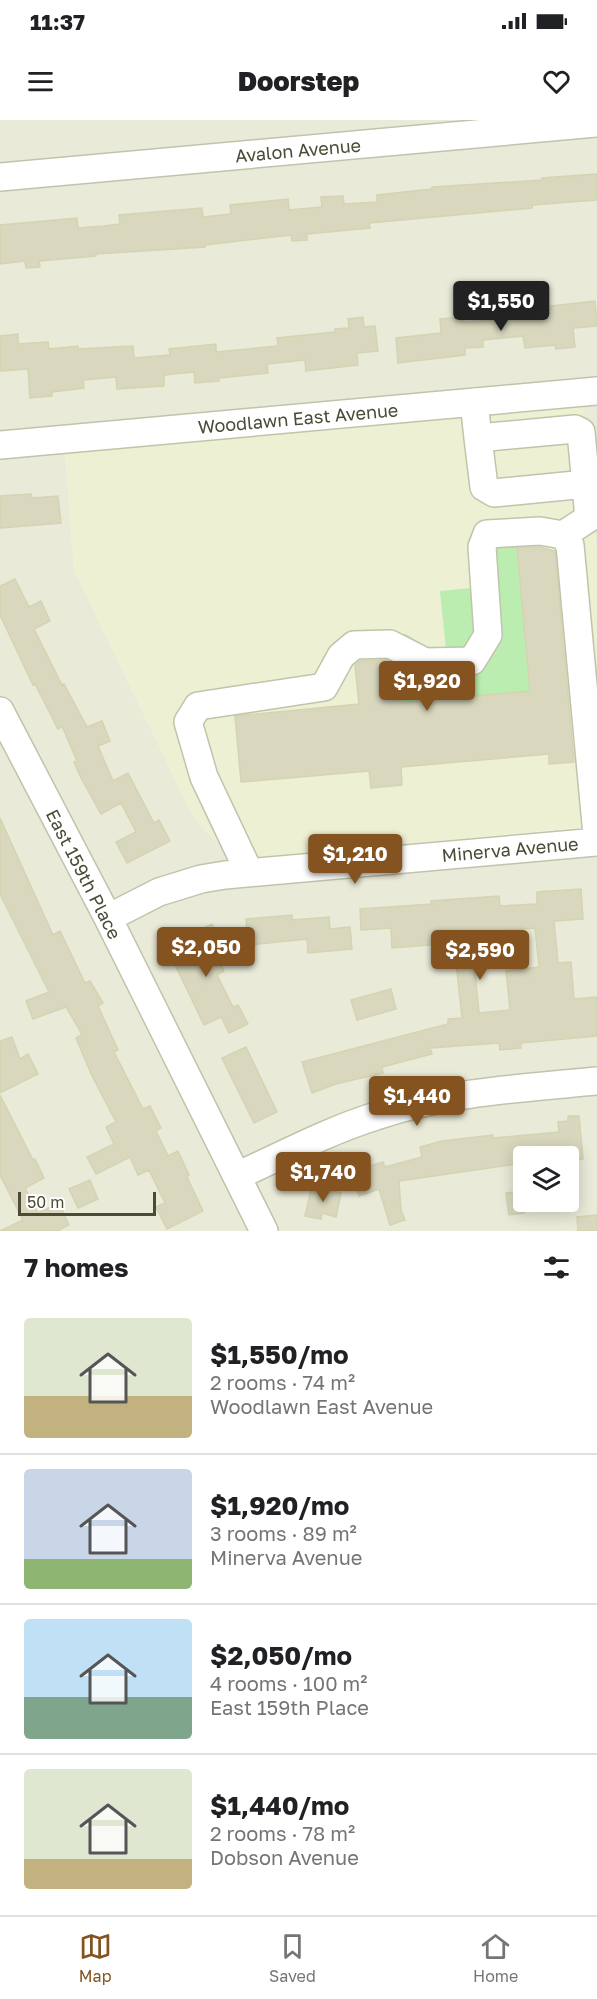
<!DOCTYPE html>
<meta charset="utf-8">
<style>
:root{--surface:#fff;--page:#f6f6f6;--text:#202124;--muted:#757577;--line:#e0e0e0;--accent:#84531f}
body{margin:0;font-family:"Golos Text",sans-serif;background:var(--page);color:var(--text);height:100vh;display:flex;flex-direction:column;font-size:22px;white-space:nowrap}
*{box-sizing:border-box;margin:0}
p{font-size:20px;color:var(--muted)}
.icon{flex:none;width:33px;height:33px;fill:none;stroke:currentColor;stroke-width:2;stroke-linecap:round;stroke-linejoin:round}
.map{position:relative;height:1111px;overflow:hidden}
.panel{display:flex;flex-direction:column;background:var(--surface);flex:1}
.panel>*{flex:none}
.buttons{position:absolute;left:513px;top:1026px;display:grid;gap:12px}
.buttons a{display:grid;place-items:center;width:66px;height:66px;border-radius:6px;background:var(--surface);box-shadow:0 3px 15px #0003;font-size:30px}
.scale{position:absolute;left:18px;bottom:15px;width:138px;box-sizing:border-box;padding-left:6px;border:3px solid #4b4b37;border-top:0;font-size:16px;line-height:21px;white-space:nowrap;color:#4b4b37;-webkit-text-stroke:4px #fff;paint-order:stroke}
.price{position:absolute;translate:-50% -51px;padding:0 14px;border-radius:6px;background:var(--accent);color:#fff;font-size:20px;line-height:39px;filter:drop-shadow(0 2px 3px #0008)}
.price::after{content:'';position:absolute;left:50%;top:36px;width:18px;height:14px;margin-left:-9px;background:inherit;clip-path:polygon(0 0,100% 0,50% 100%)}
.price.selected{background:#222;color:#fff}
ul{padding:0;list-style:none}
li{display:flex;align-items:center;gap:18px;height:150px;padding:0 24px}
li+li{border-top:2px solid var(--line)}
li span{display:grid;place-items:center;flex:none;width:168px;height:120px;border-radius:6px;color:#555}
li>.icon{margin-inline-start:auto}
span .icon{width:72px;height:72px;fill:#fffc;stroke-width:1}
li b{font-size:26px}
h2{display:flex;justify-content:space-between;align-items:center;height:72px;padding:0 24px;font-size:26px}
.status{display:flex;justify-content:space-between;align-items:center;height:42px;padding:0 30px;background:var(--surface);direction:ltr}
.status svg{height:16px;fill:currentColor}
header{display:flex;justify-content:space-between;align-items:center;height:78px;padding:0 24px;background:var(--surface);font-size:27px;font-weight:800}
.dock{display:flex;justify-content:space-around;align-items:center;height:84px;border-top:2px solid var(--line);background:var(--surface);font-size:16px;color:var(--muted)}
.dock a{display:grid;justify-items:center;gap:3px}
.dock .selected{color:var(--accent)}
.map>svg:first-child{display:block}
</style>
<div class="status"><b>11:37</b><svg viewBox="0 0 49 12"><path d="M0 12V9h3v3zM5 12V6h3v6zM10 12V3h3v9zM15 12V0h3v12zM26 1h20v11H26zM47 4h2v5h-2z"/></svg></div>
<header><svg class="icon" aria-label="menu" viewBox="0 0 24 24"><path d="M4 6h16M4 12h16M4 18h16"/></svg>Doorstep<svg class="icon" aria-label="heart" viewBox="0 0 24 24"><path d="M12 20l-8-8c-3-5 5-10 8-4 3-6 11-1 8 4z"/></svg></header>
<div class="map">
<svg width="597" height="1111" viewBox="0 0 597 1111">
<rect width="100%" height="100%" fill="#f5f6ea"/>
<path fill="#e9ead8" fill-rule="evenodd" d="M0 0H597V432L581 258 63 305 74 450 194 698 259 767 597 734V1111H0ZM524 1036H568V1082H524Z"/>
<path fill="#edf0d3" d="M584 287 597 432V706L233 740 194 698 74 450 65 331Z"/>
<path fill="#bbedb0" d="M517 423 530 571 400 583 394 514H406L426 526 446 530 440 471 492 466 489 425Z"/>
<path fill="#d9d8be" stroke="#d4d4b1" stroke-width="1.5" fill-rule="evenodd" d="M597 54V80L532 85V88L369 103 370 108 307 114V120L292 121 291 115 205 125V127L96 134V136L39 141 40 147 26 148 25 141 0 144V105L77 98 78 108 104 106 120 104 119 95 202 88 203 97 231 94 230 85 288 79 289 90 322 87 321 77 343 76 344 84 377 82V75L432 69V67L542 60V58Z
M595 181 597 206 573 208 575 227 556 229 555 225 525 228 523 216 483 220V227L465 228V235L398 243 396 218 441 213 440 199 463 197V202L498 200 497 195 551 189V186Z
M363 197 364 207 375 206 378 231 357 233 358 245 306 251 305 240 267 244 268 253 219 258V261L195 263 194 252 164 255V266L117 269 116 257 83 260 84 268 52 272V276L30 278 28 249 0 251V216L18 214V224L48 222 49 229 78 226V229L133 226 134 238 170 235 169 229 216 224V232L278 226 277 218 335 212V209L349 208 348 199Z
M31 374 32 378 58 376 61 403 0 408V376Z
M539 427 555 431 574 642 549 644V634L401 647 402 665 371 668 369 651 241 662 235 596 359 584 355 545 360 541 386 540 396 545 400 583 530 571 517 428Z
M15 459 29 487 41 481 50 501 34 509 62 565 64 564 87 607 102 601 110 621 98 626 113 661 128 653 154 703 159 700 170 721 127 743 116 722 136 712 121 683 101 694 81 658 74 642 77 641 62 606 58 609 35 564 33 565 0 495V466Z
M0 698 53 815 60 811 85 863 90 861 103 883 98 886 118 930 114 932 143 989 150 986 161 1008 156 1011 168 1036 178 1031 189 1055 187 1057 203 1091 167 1109 156 1087 165 1083 149 1050 138 1055 130 1037 96 1054 87 1037 114 1024 106 1007 116 1002 92 956 76 918 82 914 66 887 33 899 26 881 49 872 0 774Z
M581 769 583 799 554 801 558 843 571 842 574 879 597 877V916L521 923V928L500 930 499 923 430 928 432 934 382 947 383 953 336 964 312 973 302 942 448 904V899L462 898 454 823 392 828 391 808 361 810 360 789 432 784 431 781 499 776 500 786 537 784V772ZM535 808 539 847 506 851 510 890 479 893 471 813Z
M292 795V800L329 797 330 809 350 807 352 829 308 833 307 819 248 825 246 799Z
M212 804 224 829 215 833 224 851 217 855 233 887 238 885 248 904 229 913 221 897 204 905 169 832 185 824 182 818Z
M391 869 396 889 357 900 351 880Z
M12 917 20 939 28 934 38 954 0 973V921Z
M246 927 277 992 254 1003 222 938Z
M0 975 33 1040 35 1039 44 1058 25 1068 38 1093 59 1083 69 1105 57 1111H0L23 1100 0 1055Z
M568 996H579L583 1039 568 1040V1036H524V1043L399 1061 401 1090 405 1100 390 1105 379 1069 359 1076 352 1052 383 1042 385 1047 422 1037 420 1027 442 1021 493 1015V1018L559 1012 558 1002 568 1001Z
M90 1060 98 1079 78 1088 69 1069Z
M312 1066 341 1073 336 1097 322 1093 321 1099 305 1096Z
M524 1071V1093L509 1095 506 1073Z
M597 1095V1111H578L577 1097Z"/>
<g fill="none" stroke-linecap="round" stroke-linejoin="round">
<defs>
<path id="minor" d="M0 57 597 3
M474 282 478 318 575 309 581 312 589 398 563 415
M478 318 484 367 494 373 586 364
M0 325 597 271
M0 591 108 798 264 1111
M249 752 204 657 188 602 198 586 324 567 341 536 354 525 390 524 425 542 472 541 488 515 482 427 487 414 540 411 563 415 570 425 597 715
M108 798 159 772 201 759 225 755 597 722
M237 1056C283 1035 328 1011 376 996 447 972 523 968 597 961"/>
</defs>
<use href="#minor" stroke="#c2c3ab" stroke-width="30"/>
<use href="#minor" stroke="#fff" stroke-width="27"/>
</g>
<g text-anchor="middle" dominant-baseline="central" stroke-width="4.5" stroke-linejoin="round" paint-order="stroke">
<g font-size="18" fill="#4b4b37" stroke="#fff">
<text transform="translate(298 30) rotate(-5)">Avalon Avenue</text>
<text transform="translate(298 298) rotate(-5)">Woodlawn East Avenue</text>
<text transform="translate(510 729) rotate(-5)">Minerva Avenue</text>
<text transform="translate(84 754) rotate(63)">East 159th Place</text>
</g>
</g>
</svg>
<div class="buttons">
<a><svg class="icon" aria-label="layers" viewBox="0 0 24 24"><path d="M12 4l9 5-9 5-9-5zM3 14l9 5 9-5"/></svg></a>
</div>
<div class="scale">50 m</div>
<b class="price selected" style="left:501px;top:212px">$1,550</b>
<b class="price" style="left:427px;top:592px">$1,920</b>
<b class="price" style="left:355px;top:765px">$1,210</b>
<b class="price" style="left:206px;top:858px">$2,050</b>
<b class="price" style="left:480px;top:861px">$2,590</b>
<b class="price" style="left:417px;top:1007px">$1,440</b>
<b class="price" style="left:323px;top:1083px">$1,740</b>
</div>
<section class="panel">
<h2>7 homes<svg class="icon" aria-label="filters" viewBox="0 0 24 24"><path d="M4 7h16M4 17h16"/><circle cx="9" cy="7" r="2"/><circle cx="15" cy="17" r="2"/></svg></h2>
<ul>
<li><span style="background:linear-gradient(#dfe7d0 65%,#c2b280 0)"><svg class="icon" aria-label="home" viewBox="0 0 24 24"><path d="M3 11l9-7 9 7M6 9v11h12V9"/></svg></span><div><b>$1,550/mo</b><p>2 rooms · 74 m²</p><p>Woodlawn East Avenue</p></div></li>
<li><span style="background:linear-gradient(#c9d6e8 75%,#8fb573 0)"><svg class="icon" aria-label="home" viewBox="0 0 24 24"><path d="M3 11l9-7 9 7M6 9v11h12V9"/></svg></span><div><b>$1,920/mo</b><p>3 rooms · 89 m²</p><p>Minerva Avenue</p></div></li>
<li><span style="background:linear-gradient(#bfe0f5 65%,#7fa58c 0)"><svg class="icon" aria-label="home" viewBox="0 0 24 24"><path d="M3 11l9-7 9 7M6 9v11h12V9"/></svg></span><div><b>$2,050/mo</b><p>4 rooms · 100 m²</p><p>East 159th Place</p></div></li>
<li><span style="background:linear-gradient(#dfe7d0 75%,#c2b280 0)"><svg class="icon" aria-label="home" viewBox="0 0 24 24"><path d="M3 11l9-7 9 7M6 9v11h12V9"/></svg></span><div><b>$1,440/mo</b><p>2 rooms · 78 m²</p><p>Dobson Avenue</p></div></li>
</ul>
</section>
<nav class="dock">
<a class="selected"><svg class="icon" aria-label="map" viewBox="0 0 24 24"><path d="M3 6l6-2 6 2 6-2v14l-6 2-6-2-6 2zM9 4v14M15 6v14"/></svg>Map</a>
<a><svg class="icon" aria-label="saved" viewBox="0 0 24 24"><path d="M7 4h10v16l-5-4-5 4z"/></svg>Saved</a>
<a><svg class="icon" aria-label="home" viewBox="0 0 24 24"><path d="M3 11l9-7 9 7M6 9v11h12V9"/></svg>Home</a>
</nav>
